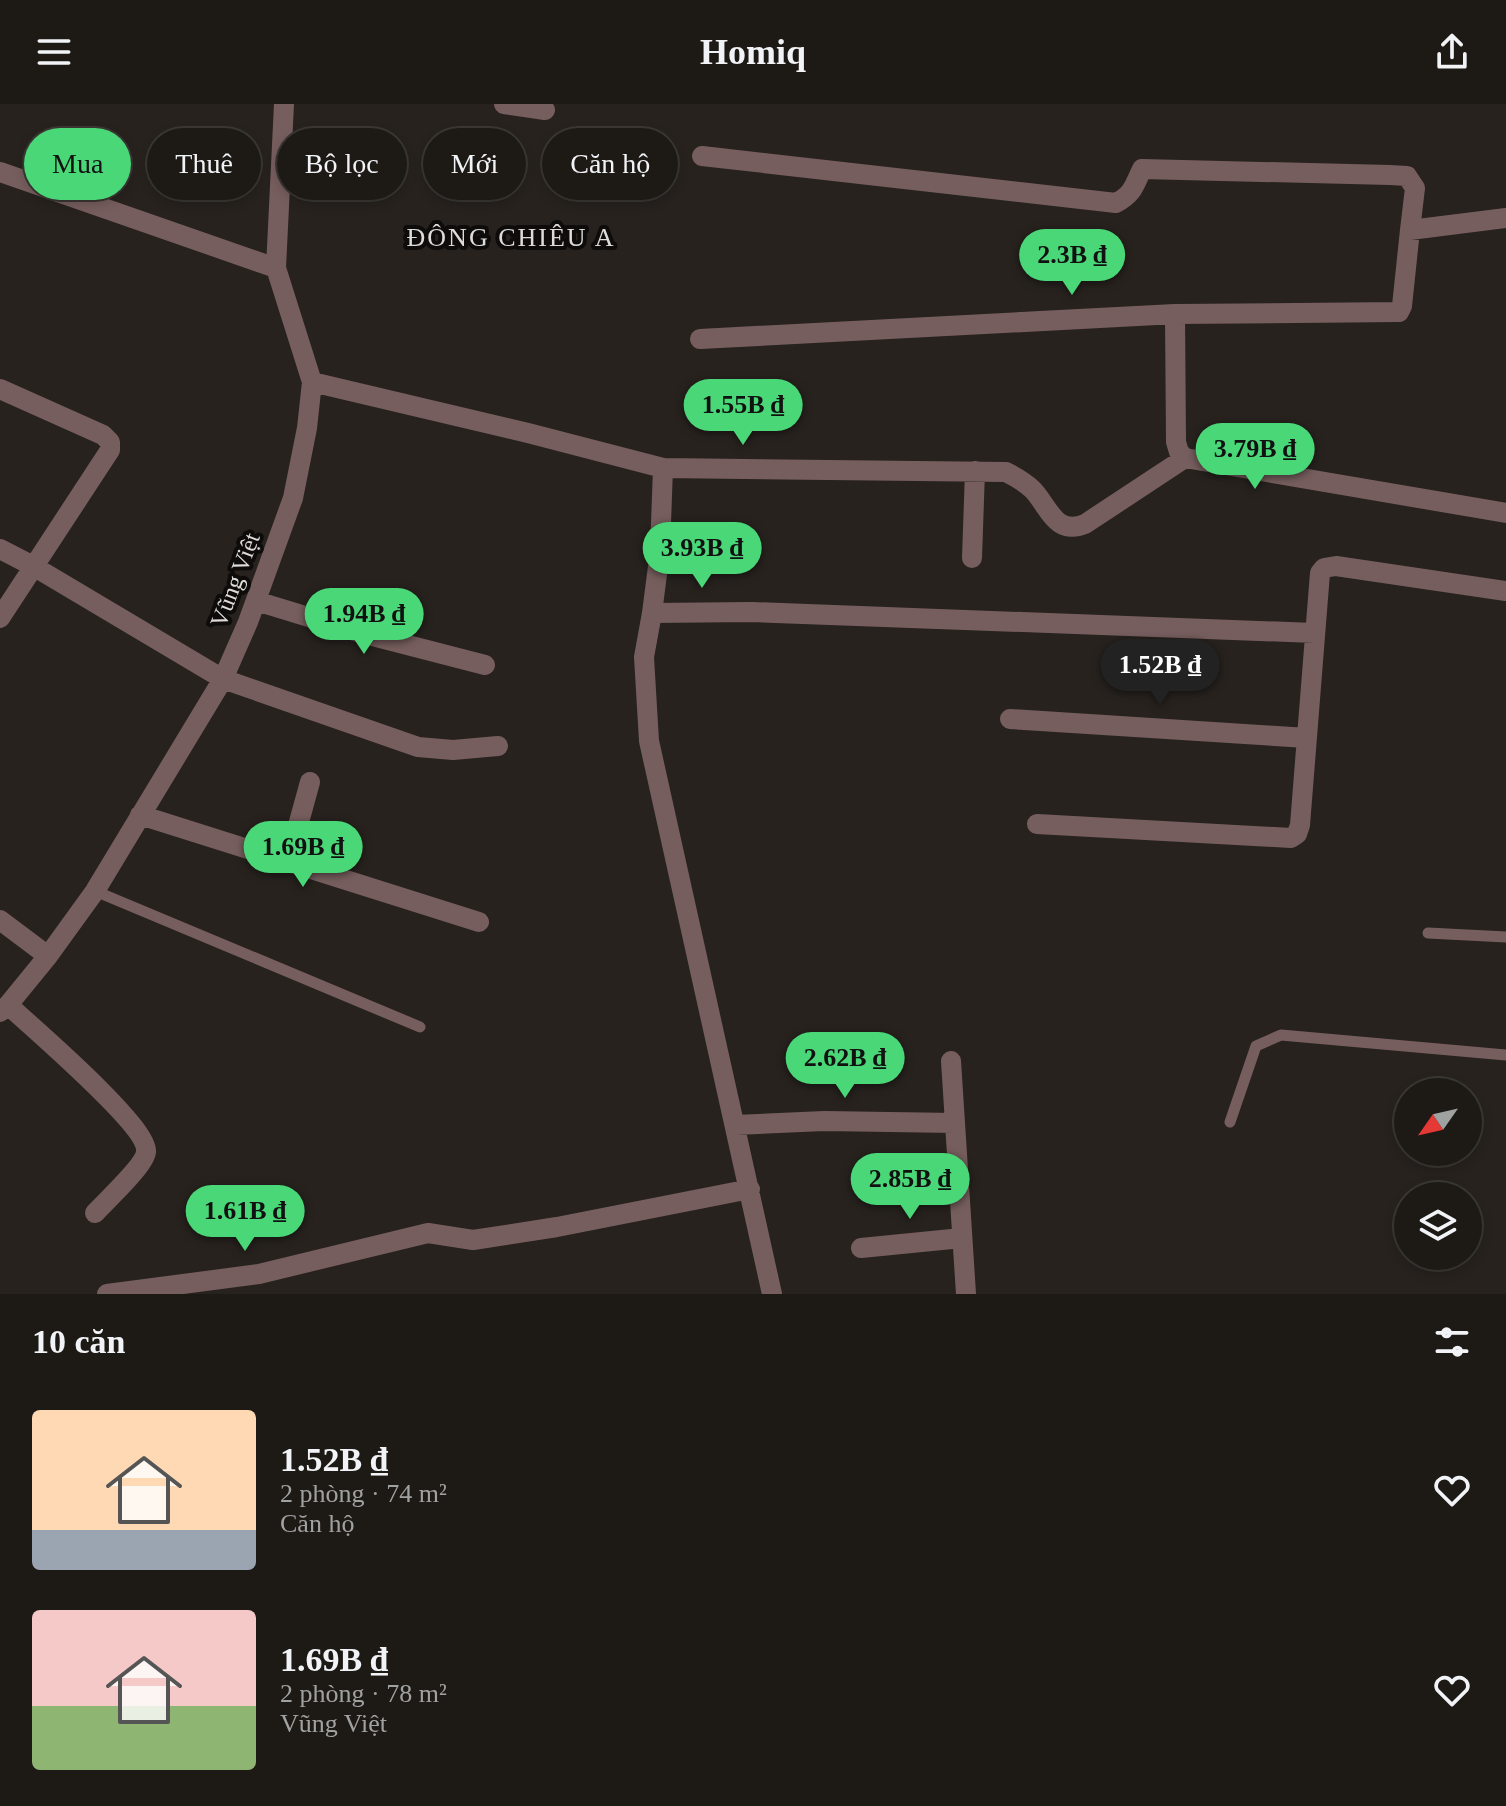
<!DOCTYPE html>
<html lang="vi">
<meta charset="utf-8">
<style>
:root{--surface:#1d1a16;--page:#2a2723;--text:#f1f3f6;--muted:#a0a1a1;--line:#3b3835;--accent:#4ad778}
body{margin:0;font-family:Georgia,serif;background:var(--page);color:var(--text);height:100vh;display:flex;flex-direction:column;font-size:30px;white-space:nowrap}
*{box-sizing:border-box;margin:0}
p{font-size:26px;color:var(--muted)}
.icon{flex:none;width:44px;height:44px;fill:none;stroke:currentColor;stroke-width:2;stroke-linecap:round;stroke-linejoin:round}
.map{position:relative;height:1190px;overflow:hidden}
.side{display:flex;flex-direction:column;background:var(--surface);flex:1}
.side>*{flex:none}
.top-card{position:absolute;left:24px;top:24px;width:800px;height:72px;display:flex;gap:16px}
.needle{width:52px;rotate:236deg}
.tools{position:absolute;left:1394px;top:974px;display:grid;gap:16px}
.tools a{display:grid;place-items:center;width:88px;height:88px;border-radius:50%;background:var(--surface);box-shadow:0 4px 12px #0003,0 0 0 2px var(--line);font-size:40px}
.price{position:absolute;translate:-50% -68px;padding:0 18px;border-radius:28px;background:var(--accent);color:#111;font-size:26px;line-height:52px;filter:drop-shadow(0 2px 4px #0008)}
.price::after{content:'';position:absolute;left:50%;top:48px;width:24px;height:18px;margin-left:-12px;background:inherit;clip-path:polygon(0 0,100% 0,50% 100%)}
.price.active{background:#222;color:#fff}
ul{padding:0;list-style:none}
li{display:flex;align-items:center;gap:24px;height:200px;padding:0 32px}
li span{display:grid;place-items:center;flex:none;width:224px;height:160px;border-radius:8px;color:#555}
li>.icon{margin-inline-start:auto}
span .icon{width:96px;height:96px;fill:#fffc;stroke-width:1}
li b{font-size:34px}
h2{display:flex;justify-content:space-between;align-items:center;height:96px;padding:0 32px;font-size:34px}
.pill{padding:0 28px;border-radius:36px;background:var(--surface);box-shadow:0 4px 12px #0003,0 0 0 2px var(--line);font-size:28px;line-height:72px}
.pill.active{background:var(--accent);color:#111}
header{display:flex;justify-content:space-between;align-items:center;height:104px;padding:0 32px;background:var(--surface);font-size:36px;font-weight:700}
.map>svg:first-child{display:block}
</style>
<header><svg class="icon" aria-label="menu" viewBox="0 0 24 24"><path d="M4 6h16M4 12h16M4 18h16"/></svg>Homiq<svg class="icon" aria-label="share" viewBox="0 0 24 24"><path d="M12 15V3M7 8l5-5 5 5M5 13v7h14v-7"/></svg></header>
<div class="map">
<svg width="1506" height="1190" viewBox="0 0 1506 1190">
<rect width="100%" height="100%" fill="#27221e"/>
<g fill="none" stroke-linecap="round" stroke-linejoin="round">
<path stroke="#775e5e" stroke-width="11" d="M95 787 420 923
M1428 829 1506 833
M1230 1018 1256 942 1281 931 1506 951"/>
<path stroke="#775e5e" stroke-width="20" d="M504 0 545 6
M702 52 1116 99C1133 90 1134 82 1142 65L1390 71 1407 72 1415 84 1410 126 1506 114
M0 68 276 164
M1175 210 1176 338 1179 348 1185 354 1506 409
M700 235 1175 210 1399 208 1402 202 1410 126
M312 278 528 329 663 364
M0 285 103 331 110 338V346L0 514
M0 445 33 462 223 575 418 643 453 646 498 642
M972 454 975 367
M256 497 361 529 485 561
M652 509 752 508 1315 529
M1010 615 1307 634
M140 711 479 818
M1037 720 1291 734 1297 730 1300 721 1320 469 1324 464 1336 462 1506 487
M288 758 310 678
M0 816 48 852
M8 901C31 922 149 1023 146 1048 145 1061 105 1098 95 1109
M0 908 8 901 48 852 95 787 223 575 248 518 293 394 307 324 312 278 276 164 284 0
M951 957 966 1190
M736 1021 824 1017 955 1019
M861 1144 962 1134
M107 1190 259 1170 428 1129 473 1136 557 1123 750 1085
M772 1190 649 637 644 553 652 509 660 447 663 364 1006 368C1016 373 1025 378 1033 386 1049 403 1055 432 1085 420L1185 354"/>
</g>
<g text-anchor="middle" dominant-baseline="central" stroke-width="8" stroke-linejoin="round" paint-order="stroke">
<g font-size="24" fill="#dedbd9" stroke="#0e0c0b">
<text transform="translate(235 476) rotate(-69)">Vũng Việt</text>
</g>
<g font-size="26" letter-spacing="2" fill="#dedbd9" stroke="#0e0c0b">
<text x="511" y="133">ĐÔNG CHIÊU A</text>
</g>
</g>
</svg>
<div class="tools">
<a><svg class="needle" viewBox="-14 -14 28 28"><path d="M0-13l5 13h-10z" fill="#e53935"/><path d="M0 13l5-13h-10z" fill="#a0a1a1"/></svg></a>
<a><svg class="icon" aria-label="layers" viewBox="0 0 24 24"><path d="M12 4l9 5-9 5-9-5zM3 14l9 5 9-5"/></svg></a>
</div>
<b class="price" style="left:1072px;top:193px">2.3B ₫</b>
<b class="price" style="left:743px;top:343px">1.55B ₫</b>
<b class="price" style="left:1255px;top:387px">3.79B ₫</b>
<b class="price" style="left:702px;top:486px">3.93B ₫</b>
<b class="price" style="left:364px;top:552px">1.94B ₫</b>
<b class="price active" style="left:1160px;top:603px">1.52B ₫</b>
<b class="price" style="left:303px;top:785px">1.69B ₫</b>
<b class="price" style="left:845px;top:996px">2.62B ₫</b>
<b class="price" style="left:910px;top:1117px">2.85B ₫</b>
<b class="price" style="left:245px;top:1149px">1.61B ₫</b>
<div class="top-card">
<a class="pill active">Mua</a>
<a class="pill">Thuê</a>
<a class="pill">Bộ lọc</a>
<a class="pill">Mới</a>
<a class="pill">Căn hộ</a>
</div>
</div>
<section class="side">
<h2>10 căn<svg class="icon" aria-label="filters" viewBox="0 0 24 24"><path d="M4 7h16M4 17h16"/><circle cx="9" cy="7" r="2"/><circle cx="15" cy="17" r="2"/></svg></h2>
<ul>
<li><span style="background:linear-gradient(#ffd9b3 75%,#9aa5b1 0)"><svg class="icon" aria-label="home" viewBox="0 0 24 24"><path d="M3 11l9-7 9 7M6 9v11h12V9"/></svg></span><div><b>1.52B ₫</b><p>2 phòng · 74 m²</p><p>Căn hộ</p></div><svg class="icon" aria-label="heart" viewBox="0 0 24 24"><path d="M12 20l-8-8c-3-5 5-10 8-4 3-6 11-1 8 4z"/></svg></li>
<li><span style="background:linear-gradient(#f6c9c9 60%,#8fb573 0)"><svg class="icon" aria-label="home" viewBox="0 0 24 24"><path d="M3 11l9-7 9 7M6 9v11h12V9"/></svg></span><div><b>1.69B ₫</b><p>2 phòng · 78 m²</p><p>Vũng Việt</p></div><svg class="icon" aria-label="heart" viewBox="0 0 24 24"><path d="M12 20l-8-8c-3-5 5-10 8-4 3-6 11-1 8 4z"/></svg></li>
</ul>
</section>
